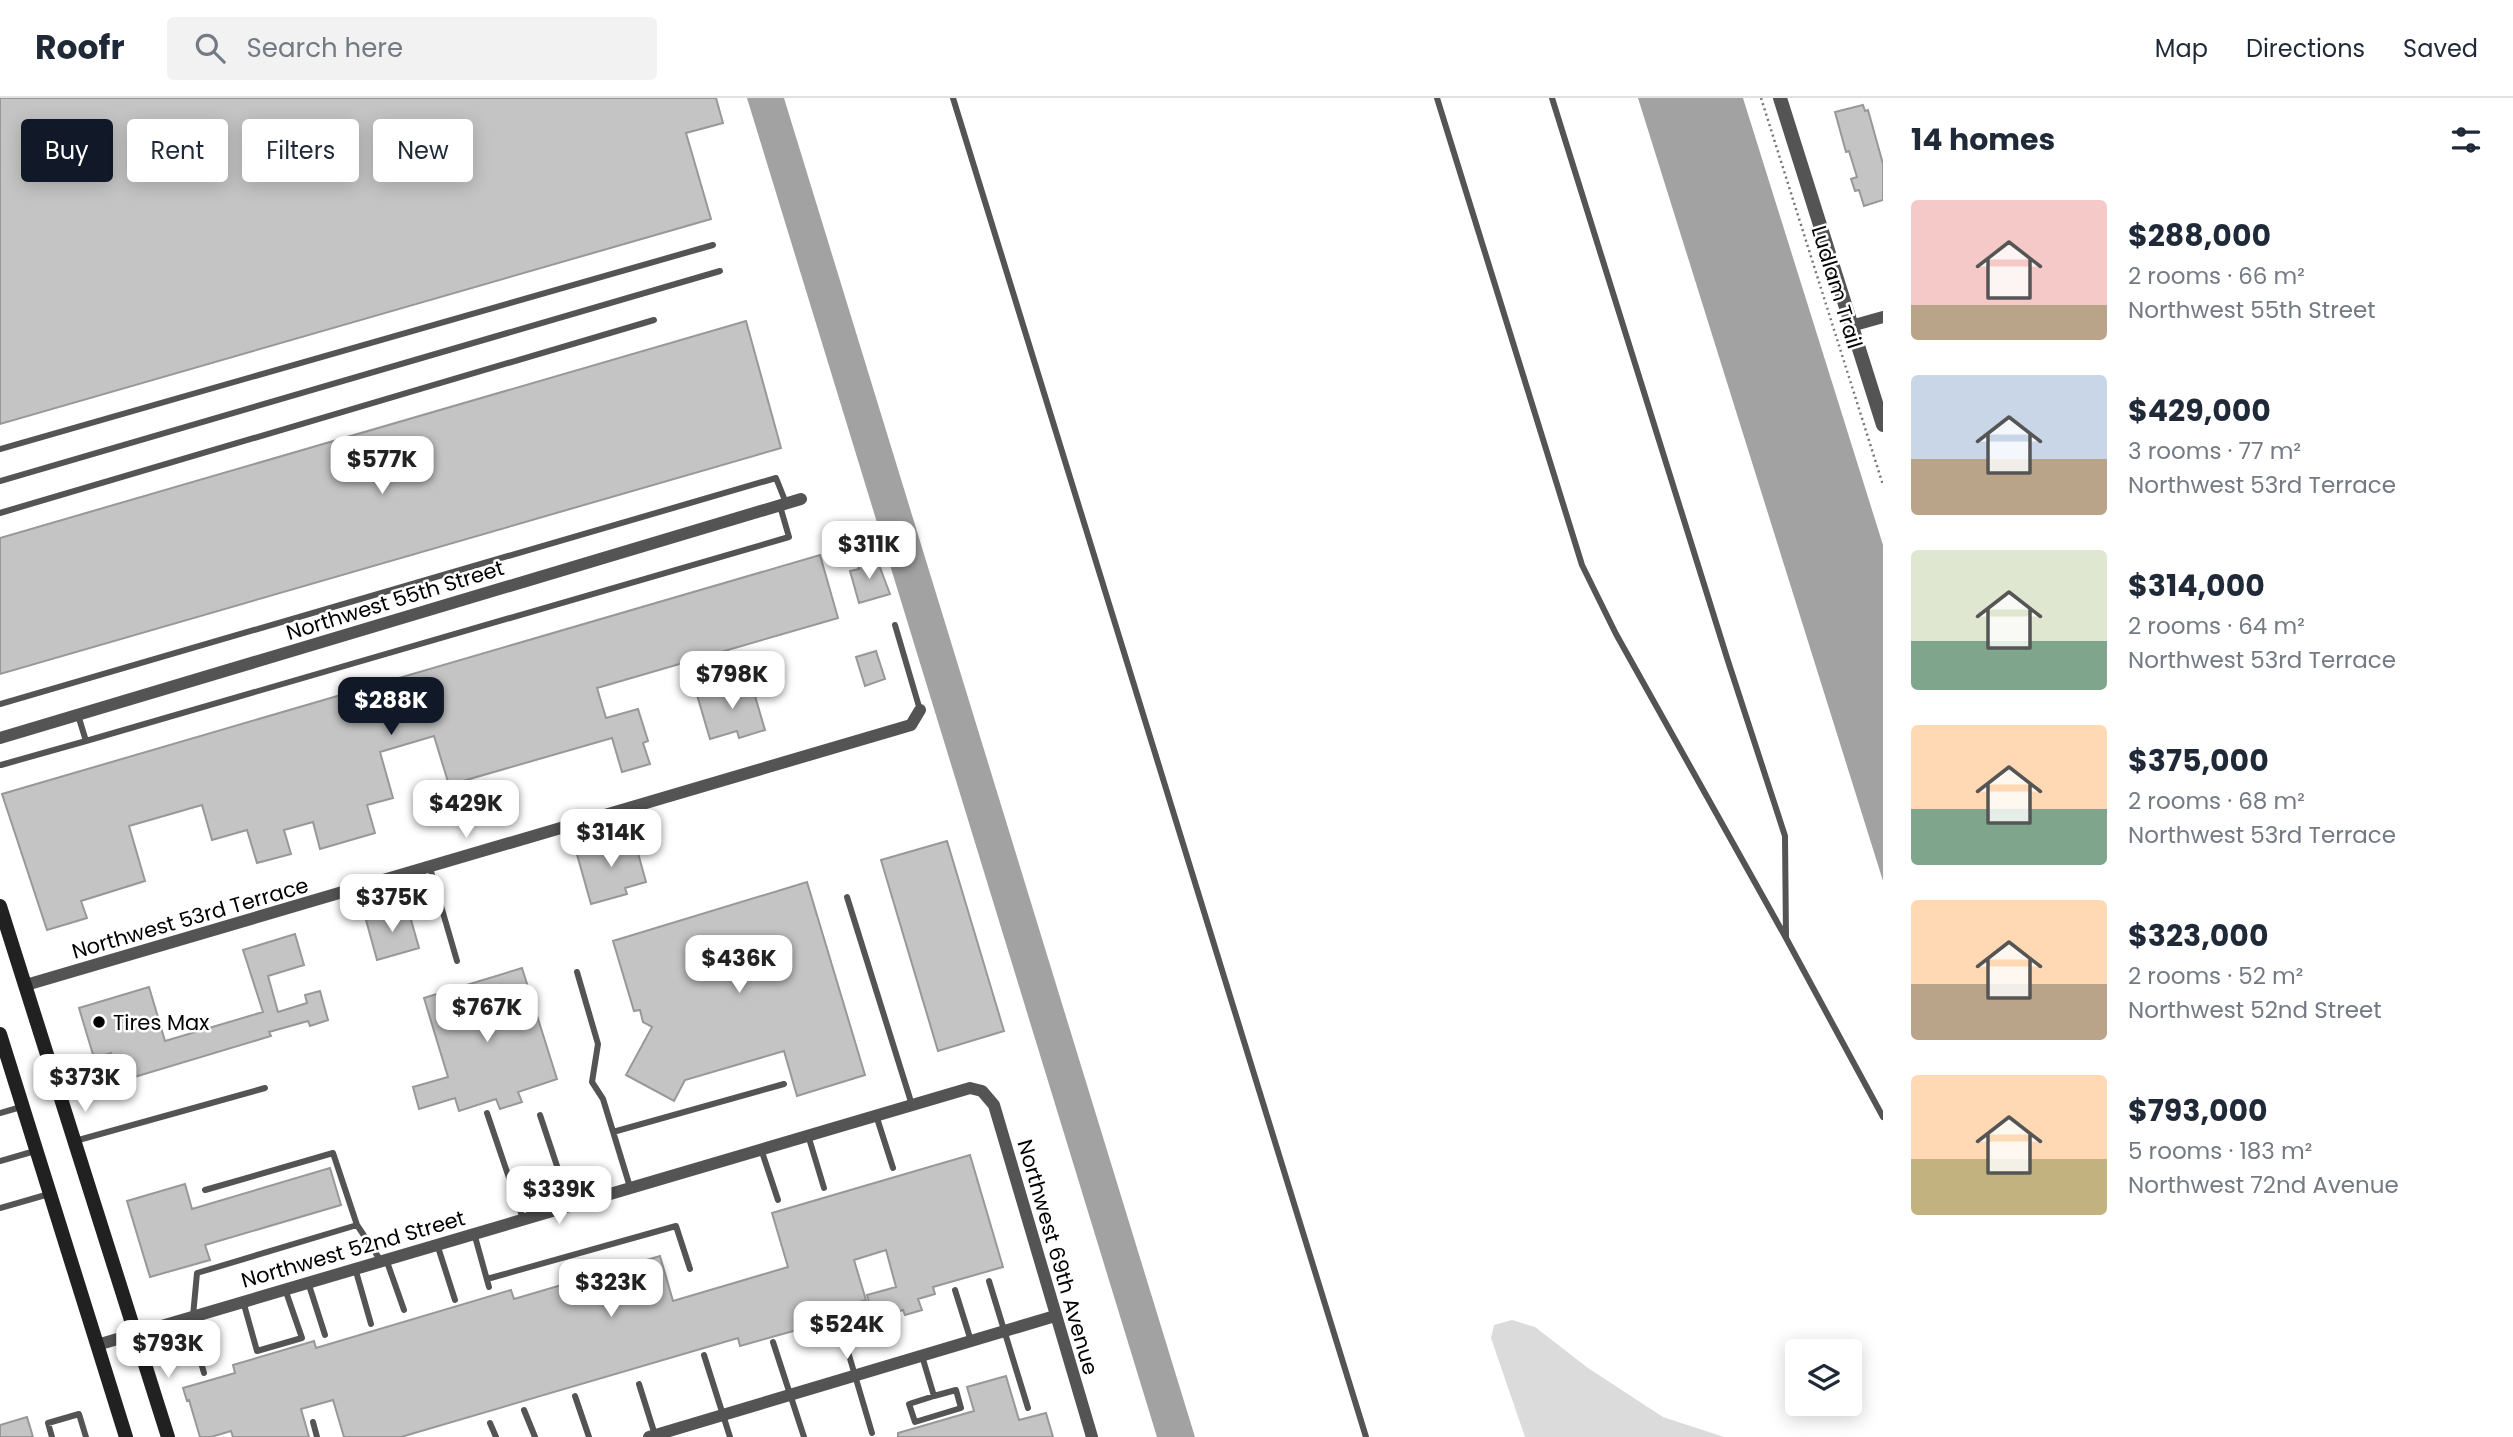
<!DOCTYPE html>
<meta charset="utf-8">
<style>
:root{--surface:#fff;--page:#f2f2f3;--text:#1f2937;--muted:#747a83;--line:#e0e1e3;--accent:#111827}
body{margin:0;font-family:Poppins,sans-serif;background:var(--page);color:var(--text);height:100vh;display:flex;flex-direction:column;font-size:26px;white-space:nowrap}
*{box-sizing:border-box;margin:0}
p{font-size:23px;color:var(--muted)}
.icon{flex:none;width:38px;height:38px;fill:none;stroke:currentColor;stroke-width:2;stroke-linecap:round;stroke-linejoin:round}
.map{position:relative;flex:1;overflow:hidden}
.details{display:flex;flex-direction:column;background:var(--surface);width:630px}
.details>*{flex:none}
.banner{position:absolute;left:21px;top:21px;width:665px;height:63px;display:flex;gap:14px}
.controls{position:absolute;left:1785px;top:1241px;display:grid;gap:14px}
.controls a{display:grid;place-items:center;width:77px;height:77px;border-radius:7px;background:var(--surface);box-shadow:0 4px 18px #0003;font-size:35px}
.price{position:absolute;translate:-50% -60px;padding:0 16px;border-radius:14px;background:#fff;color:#222;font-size:23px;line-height:46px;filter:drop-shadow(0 2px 4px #0008)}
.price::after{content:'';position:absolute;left:50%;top:42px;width:21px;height:16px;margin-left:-10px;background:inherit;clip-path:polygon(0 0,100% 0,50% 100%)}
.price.active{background:var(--accent);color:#fff}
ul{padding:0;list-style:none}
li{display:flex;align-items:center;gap:21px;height:175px;padding:0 28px}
li span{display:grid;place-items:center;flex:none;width:196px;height:140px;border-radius:7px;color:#555}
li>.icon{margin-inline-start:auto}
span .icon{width:84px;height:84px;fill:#fffc;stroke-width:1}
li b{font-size:30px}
h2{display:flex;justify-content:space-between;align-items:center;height:84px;padding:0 28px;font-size:30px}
.chip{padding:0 24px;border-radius:7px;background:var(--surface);box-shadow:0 4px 18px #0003;font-size:24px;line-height:63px}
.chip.active{background:var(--accent);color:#fff}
header{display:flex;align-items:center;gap:42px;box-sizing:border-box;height:98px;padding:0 35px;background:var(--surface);border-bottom:2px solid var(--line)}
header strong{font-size:33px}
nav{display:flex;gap:38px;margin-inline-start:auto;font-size:24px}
.search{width:490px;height:63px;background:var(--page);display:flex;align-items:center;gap:18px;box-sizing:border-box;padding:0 24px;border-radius:7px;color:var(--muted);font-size:26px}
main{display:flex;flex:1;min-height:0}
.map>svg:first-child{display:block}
</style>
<header>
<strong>Roofr</strong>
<div class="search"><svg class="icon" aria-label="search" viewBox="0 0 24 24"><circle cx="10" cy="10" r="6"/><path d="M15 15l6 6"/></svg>Search here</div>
<nav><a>Map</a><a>Directions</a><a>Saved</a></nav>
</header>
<main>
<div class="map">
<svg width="1883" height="1339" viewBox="0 0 1883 1339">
<rect width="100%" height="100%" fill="#fff"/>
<path fill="#dbdbdb" d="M1512 1222 1535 1229 1588 1270 1663 1319 1724 1339H1525L1491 1240 1494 1227Z"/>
<path fill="#a2a2a2" d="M747 0H784L1195 1339H1157Z
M1638 0H1743L1883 447V783Z"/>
<path fill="#c4c4c4" stroke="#989898" stroke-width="2" d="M0 0H716L723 25 686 35 711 121 0 326Z
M1863 7 1865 13 1868 12 1883 66V102L1864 108 1859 92 1855 93 1851 81 1857 79 1849 53 1846 54 1835 14Z
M746 223 781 350 0 576V440Z
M820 457 838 520 597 590 606 620 638 611 648 643 643 645 650 666 622 674 612 640 449 687 434 638 380 654 393 700 367 707 375 735 320 751 313 724 284 732 291 756 257 765 247 732 212 742 202 707 129 728 145 783 81 803 87 820 47 832 2 696Z
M876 459 890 496 859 505 850 473 859 471 857 465Z
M876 553 885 581 865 588 856 559Z
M750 581 765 632 739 640 737 633 710 641 697 597Z
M633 737 646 784 625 790 627 796 591 806 576 753Z
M947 743 1004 933 938 953 881 762Z
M807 784 865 977 797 998 784 953 685 982 674 1003 626 977 652 929 643 924 640 912 634 913 613 843Z
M408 811 419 850 377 862 366 822Z
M295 836 304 867 268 878 278 914 307 905 305 897 320 893 328 922 310 928 308 923 269 934 271 938 118 984 111 955 94 960 79 910 149 889 165 943 263 914 243 852Z
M522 870 557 981 518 994 522 1004 500 1011 496 1001 459 1013 455 1000 419 1011 413 989 448 979 424 900Z
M970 1057 1003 1169 933 1189 935 1196 918 1201 922 1212 905 1217 903 1212 874 1221 867 1197 896 1189 886 1152 854 1162 866 1202 801 1222 804 1230 740 1248 738 1240 401 1339H344L333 1302 301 1311 309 1339H233L231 1333 211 1339H200L189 1302 187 1303 183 1290 235 1275 233 1267 314 1243 316 1250 511 1192 514 1201 660 1158 673 1203 788 1169 772 1115Z
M330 1070 341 1107 205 1147 210 1162 150 1179 127 1103 185 1086 192 1111Z
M1006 1278 1019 1322 1046 1315 1053 1339H898V1335L974 1313 967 1289Z
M27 1319 33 1339H0V1327Z"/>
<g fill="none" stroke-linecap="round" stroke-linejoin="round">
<path stroke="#767676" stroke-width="2.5" stroke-dasharray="2 3.5" stroke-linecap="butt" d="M1761 0 1883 387"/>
<path stroke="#545454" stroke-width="6" d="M953 0 1366 1339
M1437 0 1582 467 1616 536 1786 840 1785 738 1728 563 1552 0
M0 351 713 147
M0 383 720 173
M0 415 654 222
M895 527 920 612
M0 606 776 380 786 405
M86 643 789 439 780 408
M1 667 86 643 78 617
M430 770 457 863
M847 799 912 1007
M1786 840 1883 1019
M577 874 598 946 592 984 603 1001 630 1089
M0 1015 21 1009
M487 1015 523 1121
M540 1017 570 1107
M876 1017 893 1070
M613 1034 784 986
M808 1037 824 1090
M75 1043 265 990
M761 1051 778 1102
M0 1063 35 1053
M205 1092 333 1055 357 1127 381 1163
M0 1110 49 1096
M474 1135 489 1189
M437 1146 455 1202
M386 1161 404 1212
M355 1170 371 1226
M487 1181 676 1128 690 1171
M989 1183 1028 1310
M308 1184 325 1237
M955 1192 971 1243
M243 1203 257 1253 302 1240 285 1191
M193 1218 197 1175 357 1127
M188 1219 204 1275
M838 1220 872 1335
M773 1244 804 1339
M704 1257 730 1339
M922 1258 934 1298 909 1306 915 1324 961 1310 956 1292 934 1298
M639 1286 655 1337
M575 1298 589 1339
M524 1312 535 1339
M313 1324 317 1339
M490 1325 496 1339
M52 1339 48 1325 79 1316 86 1339"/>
<path stroke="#545454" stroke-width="12" d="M1851 228 1883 219
M0 640 801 401
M26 887 911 627 920 612
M97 1247 970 990 982 993 994 1007 1092 1339
M649 1339 1055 1218"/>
<path stroke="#545454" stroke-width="14" d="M1780 0 1883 327"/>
<path stroke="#212121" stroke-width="14" d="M0 808 168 1339
M0 936 126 1339"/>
</g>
<circle fill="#000" stroke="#fff" stroke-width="2.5" cx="99" cy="924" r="7"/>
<g text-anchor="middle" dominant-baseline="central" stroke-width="5" stroke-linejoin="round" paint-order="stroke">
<g font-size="21" fill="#000" stroke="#fff">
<text transform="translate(1837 189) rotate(73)">Ludlam Trail</text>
<text transform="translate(395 502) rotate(-17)">Northwest 55th Street</text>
<text transform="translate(190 820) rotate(-16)">Northwest 53rd Terrace</text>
<text transform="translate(353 1151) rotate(-16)">Northwest 52nd Street</text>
<text transform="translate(1058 1159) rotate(74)">Northwest 69th Avenue</text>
</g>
<g font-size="21" fill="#000" stroke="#fff" text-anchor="start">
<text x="113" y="924">Tires Max</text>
</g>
</g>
</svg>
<div class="controls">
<a><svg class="icon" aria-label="layers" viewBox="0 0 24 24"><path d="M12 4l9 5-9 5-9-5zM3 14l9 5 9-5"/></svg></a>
</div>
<b class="price" style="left:382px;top:398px">$577K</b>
<b class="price" style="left:869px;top:483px">$311K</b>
<b class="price" style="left:732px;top:613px">$798K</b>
<b class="price active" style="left:391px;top:639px">$288K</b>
<b class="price" style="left:466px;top:742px">$429K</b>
<b class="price" style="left:611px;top:771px">$314K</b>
<b class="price" style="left:392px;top:836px">$375K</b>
<b class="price" style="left:739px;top:897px">$436K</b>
<b class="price" style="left:487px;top:946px">$767K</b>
<b class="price" style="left:85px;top:1016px">$373K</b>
<b class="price" style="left:559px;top:1128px">$339K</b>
<b class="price" style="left:611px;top:1221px">$323K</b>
<b class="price" style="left:847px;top:1263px">$524K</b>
<b class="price" style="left:168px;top:1282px">$793K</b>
<div class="banner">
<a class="chip active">Buy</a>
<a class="chip">Rent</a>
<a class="chip">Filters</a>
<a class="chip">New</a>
</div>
</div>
<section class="details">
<h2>14 homes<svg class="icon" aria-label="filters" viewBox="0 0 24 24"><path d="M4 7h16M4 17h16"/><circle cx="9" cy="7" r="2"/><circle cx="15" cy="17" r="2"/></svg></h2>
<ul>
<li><span style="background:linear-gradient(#f6c9c9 75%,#b9a48a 0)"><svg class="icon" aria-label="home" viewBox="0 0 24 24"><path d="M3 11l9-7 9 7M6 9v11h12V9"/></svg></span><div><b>$288,000</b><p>2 rooms · 66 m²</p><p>Northwest 55th Street</p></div></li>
<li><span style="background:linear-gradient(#c9d6e8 60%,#b9a48a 0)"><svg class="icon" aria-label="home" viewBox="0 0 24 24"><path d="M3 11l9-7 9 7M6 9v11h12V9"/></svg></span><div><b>$429,000</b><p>3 rooms · 77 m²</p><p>Northwest 53rd Terrace</p></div></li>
<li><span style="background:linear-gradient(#dfe7d0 65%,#7fa58c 0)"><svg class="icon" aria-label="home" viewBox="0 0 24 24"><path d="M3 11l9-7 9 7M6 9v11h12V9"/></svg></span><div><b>$314,000</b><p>2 rooms · 64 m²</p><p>Northwest 53rd Terrace</p></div></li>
<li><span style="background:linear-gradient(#ffd9b3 60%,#7fa58c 0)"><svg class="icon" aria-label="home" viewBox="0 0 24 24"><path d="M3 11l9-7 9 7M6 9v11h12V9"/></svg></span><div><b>$375,000</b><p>2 rooms · 68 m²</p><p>Northwest 53rd Terrace</p></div></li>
<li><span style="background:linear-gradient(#ffd9b3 60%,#b9a48a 0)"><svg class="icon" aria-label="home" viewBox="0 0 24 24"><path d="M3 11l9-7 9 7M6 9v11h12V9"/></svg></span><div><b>$323,000</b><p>2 rooms · 52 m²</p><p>Northwest 52nd Street</p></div></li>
<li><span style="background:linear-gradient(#ffd9b3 60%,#c2b280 0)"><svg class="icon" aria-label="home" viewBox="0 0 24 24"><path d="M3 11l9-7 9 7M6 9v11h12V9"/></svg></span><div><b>$793,000</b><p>5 rooms · 183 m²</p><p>Northwest 72nd Avenue</p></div></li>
</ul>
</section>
</main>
